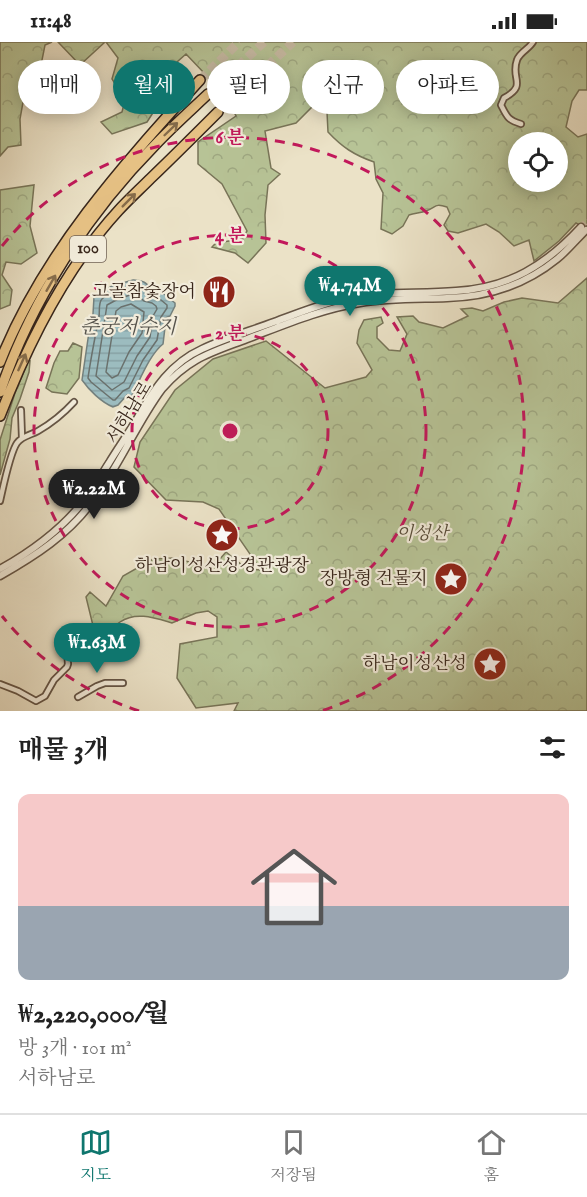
<!DOCTYPE html>
<html lang="ko">
<meta charset="utf-8">
<style>
:root{--surface:#fff;--page:#f2f2f2;--text:#222;--muted:#767676;--line:#e0e0e0;--accent:#0f766e}
body{margin:0;font-family:"IM FELL English","Noto Serif KR",serif;background:var(--page);color:var(--text);height:100vh;display:flex;flex-direction:column;font-size:22px;white-space:nowrap}
*{box-sizing:border-box;margin:0}
p{font-size:20px;color:var(--muted)}
.icon{flex:none;width:33px;height:33px;fill:none;stroke:currentColor;stroke-width:2;stroke-linecap:round;stroke-linejoin:round}
.map{position:relative;height:669px;overflow:hidden}
.sheet{display:flex;flex-direction:column;background:var(--surface);flex:1}
.sheet>*{flex:none}
.hud{position:absolute;left:18px;top:18px;width:552px;height:54px;display:flex;gap:12px}
.controls{position:absolute;left:508px;top:90px;display:grid;gap:12px}
.controls a{display:grid;place-items:center;width:60px;height:60px;border-radius:50%;background:var(--surface);box-shadow:0 3px 15px #0003;font-size:30px}
.price{position:absolute;translate:-50% -51px;padding:0 14px;border-radius:21px;background:var(--accent);color:#fff;font-size:20px;line-height:39px;filter:drop-shadow(0 2px 3px #0008)}
.price::after{content:'';position:absolute;left:50%;top:36px;width:18px;height:14px;margin-left:-9px;background:inherit;clip-path:polygon(0 0,100% 0,50% 100%)}
.price.selected{background:#222;color:#fff}
ul{padding:0;list-style:none}
li{display:grid;align-content:center;gap:12px;height:318px;padding:0 18px}
li+li{border-top:2px solid var(--line)}
li span{display:grid;place-items:center;height:186px;border-radius:12px;color:#555}
li>.icon{margin-inline-start:auto}
span .icon{width:108px;height:108px;fill:#fffc;stroke-width:1}
li b{font-size:26px}
h2{display:flex;justify-content:space-between;align-items:center;height:72px;padding:0 18px;font-size:26px}
.pill{padding:0 21px;border-radius:27px;background:var(--surface);box-shadow:0 3px 15px #0003;font-size:21px;line-height:54px}
.pill.selected{background:var(--accent);color:#fff}
.status{display:flex;justify-content:space-between;align-items:center;height:42px;padding:0 30px;background:var(--surface);direction:ltr}
.status svg{height:16px;fill:currentColor}
.menu{display:flex;justify-content:space-around;align-items:center;height:84px;border-top:2px solid var(--line);background:var(--surface);font-size:16px;color:var(--muted)}
.menu a{display:grid;justify-items:center;gap:3px}
.menu .selected{color:var(--accent)}
.map>svg:first-child{display:block}
</style>
<div class="status"><b>11:48</b><svg viewBox="0 0 49 12"><path d="M0 12V9h3v3zM5 12V6h3v6zM10 12V3h3v9zM15 12V0h3v12zM26 1h20v11H26zM47 4h2v5h-2z"/></svg></div>
<div class="map">
<svg width="587" height="669" viewBox="0 0 587 669">
<defs>
<pattern id="forest-crowns" width="20" height="18" patternUnits="userSpaceOnUse" patternTransform="scale(1.5)"><rect width="20" height="18" fill="#b7c396"/><path d="M2 6a3 3 0 1 1 6 0M12 15a3 3 0 1 1 6 0" fill="none" stroke="#9ea781"/></pattern>
<pattern id="water-rules" width="6" height="5" patternUnits="userSpaceOnUse" patternTransform="scale(1.5)"><rect width="6" height="5" fill="#9cbcbf"/><path d="M0 2.5h6" fill="none" stroke="#87a1a4"/></pattern>
</defs>
<rect width="100%" height="100%" fill="#ebe2c7"/>
<filter id="stains"><feTurbulence type="fractalNoise" baseFrequency=".00333" numOctaves="4"/><feColorMatrix values="0 0 0 0 .2 0 0 0 0 .09 0 0 0 0 .02 0 0 0 .5 -.17"/></filter>
<radialGradient id="worn" r=".72"><stop offset=".6" stop-color="#630" stop-opacity="0"/><stop offset="1" stop-color="#630" stop-opacity=".3"/></radialGradient>
<path fill="url(#forest-crowns)" stroke="#787458" stroke-width="1.5" fill-rule="evenodd" d="M0 0H52L45 3 38 38 23 60 20 77 21 103 8 105 0 114Z
M58 0H105L80 23Z
M106 0H587V48H579L572 59 566 85 578 95 587 92V187L576 181 559 199 534 219 529 198 514 204 499 190 486 182 458 191 448 189 444 183 450 172 447 165C434 161 437 165 426 169 421 171 415 171 409 173L403 184 392 192 381 187 383 151 376 137 374 120C354 113 342 105 328 90L327 70 319 58 296 81 265 89 271 126 280 132 268 143 265 173 266 201 248 221 235 211 212 205 216 201 242 197 247 189 222 142 198 122V100L236 74 226 54 186 12 168 28 158 63 147 80 112 92 101 80 122 70 125 58 112 37 118 16ZM519 100H558V140H519Z
M34 143 30 184 37 211 21 222 6 220 2 233 12 248 10 263 0 267V148Z
M587 236V669H234L238 661 196 666 177 636 180 602 217 595V575L208 569 196 571 172 581C155 576 136 569 120 580 112 586 105 593 96 596L86 555 90 550 106 564 123 534 153 517 174 516 212 526 226 510 247 527 261 528 219 467 203 460 166 458 134 425 140 400 175 348 213 317 266 299 325 346 366 335 372 328 357 301 359 288 364 278 381 275 383 281 377 285V296L389 308 400 309 407 292 397 275 413 274 419 280 443 286 468 274 461 267 472 266 483 269 504 260 522 256 558 261Z
M73 301 82 305 79 336 67 352 52 350 46 346 54 321 60 309H68Z
M30 319 29 330 20 357 12 376 10 397 0 433V398L15 351 28 320Z"/>
<path fill="url(#water-rules)" stroke="#74807d" stroke-width="1.5" d="M133 238C143 239 145 239 151 247L155 245 175 261V264L170 274 165 276 166 277 163 302C150 312 140 338 132 353L131 355 127 353 118 363 113 365C101 360 89 348 82 338L89 290 93 272 94 255 112 244Z"/>
<g fill="none" stroke-linecap="round" stroke-linejoin="round">
<path stroke="#6a716d" stroke-width="1.5" d="M133 244 142 245 147 252 155 253 167 263V266L161 275 157 298 143 318 129 346 123 349 115 358H113L91 340 88 336C91 315 95 295 99 275 100 269 98 261 102 257 108 251 125 246 133 244Z
M133 252 137 253 144 259 152 261 156 264 157 267 153 274 150 295 137 314 124 340 112 348 96 334 107 263 118 257Z
M131 262 144 270 142 291 129 310 118 333 112 336 106 330 116 269 121 265Z"/>
<path stroke="#c7bca5" stroke-width="6" stroke-dasharray="6 3" stroke-linecap="butt" d="M581 185 587 178"/>
<path stroke="#c7bca5" stroke-width="9" stroke-dasharray="9 4.5" stroke-linecap="butt" d="M200 38 239 0
M208 52 264 0
M218 70 293 0"/>
<defs>
<path id="minor" d="M521 82C508 78 507 75 501 63L504 56C528 43 510 37 517 18 520 10 529 7 533 0
M21 368 22 396
M0 459C3 446 10 411 17 401 22 394 31 393 38 389 52 381 63 372 74 360
M0 642 18 649 36 659 45 654 54 638 67 625 68 622 67 608
M78 655 97 644 105 641H123"/>
<path id="tertiary" d="M0 527C36 507 68 483 92 448 98 440 103 430 109 421 118 406 129 391 138 375 154 347 171 321 202 307 225 296 250 289 274 280 299 271 325 260 352 255 386 249 421 252 456 249 509 246 546 223 581 185
M0 534C35 514 68 493 92 460 119 425 136 382 162 347 189 316 210 311 247 297 284 283 321 267 360 261 389 256 418 257 447 256 487 255 525 243 557 217 567 209 576 198 586 188"/>
<path id="motorway" d="M0 320C43 211 123 123 200 38
M0 350C31 259 87 172 155 103 172 85 190 69 208 52
M0 374C28 301 65 227 118 169 128 158 139 148 150 137 173 115 195 93 218 70"/>
</defs>
<use href="#minor" stroke="#655546" stroke-width="8"/>
<use href="#tertiary" stroke="#655546" stroke-width="9"/>
<use href="#motorway" stroke="#38261b" stroke-width="12"/>
<use href="#minor" stroke="#f2ecdb" stroke-width="4.5"/>
<use href="#tertiary" stroke="#f2ecdb" stroke-width="6"/>
<use href="#motorway" stroke="#e6c184" stroke-width="9"/>
</g>
<defs><path id="oneway-shaft" d="M-6 0H5M1.5-3L5.5 0L1.5 3" fill="none" stroke-width="1.6" stroke-linecap="round" stroke-linejoin="round" transform="scale(1.5)"/></defs>
<g stroke="#866c4a">
<use href="#oneway-shaft" transform="translate(171 87) rotate(-44)"/>
<use href="#oneway-shaft" transform="translate(129 158) rotate(-45)"/>
<use href="#oneway-shaft" transform="translate(51 241) rotate(-60)"/>
<use href="#oneway-shaft" transform="translate(22 320) rotate(-66)"/>
</g>
<g fill="none" stroke="#c2185b" stroke-width="3" stroke-dasharray="10 8">
<circle cx="230" cy="389" r="98"/>
<circle cx="230" cy="389" r="196"/>
<path d="M139 669A294 294 0 0 1 2 574M2 204A294 294 0 1 1 321 669"/>
</g>
<defs>
<symbol id="restaurant-disc" viewBox="-11 -11 22 22"><circle r="9.5" fill="#8f2418" stroke="#f2ecdb"/><path d="M-5-6h1v4h1v-4h1v4h1v-4h1v5L-1.5 .5V6h-2V.5L-5-1ZM5-6V6H3V1.5H1.5Q1.5-4 5-6Z" fill="#fff"/></symbol>
<symbol id="sight-disc" viewBox="-11 -11 22 22"><circle r="9.5" fill="#8f2418" stroke="#f2ecdb"/><path d="M0-6L1.8-2.2L6-1.7L2.9 1.2L3.7 5.4L0 3.3L-3.7 5.4L-2.9 1.2L-6-1.7L-1.8-2.2Z" fill="#fff"/></symbol>
</defs>
<g fill-rule="evenodd">
<use href="#restaurant-disc" x="200" y="231" width="38" height="38"/>
<use href="#sight-disc" x="203" y="474" width="38" height="38"/>
<use href="#sight-disc" x="432" y="518" width="38" height="38"/>
<use href="#sight-disc" x="471" y="603" width="38" height="38"/>
</g>
<g text-anchor="middle" dominant-baseline="central" stroke-width="4.5" stroke-linejoin="round" paint-order="stroke">
<rect fill="#f2ecdb" stroke="#706155" stroke-width="1.5" x="70" y="194" width="36" height="26" rx="4.5"/>
<g font-size="16" font-weight="bold" fill="#38261b">
<text x="88" y="207">100</text>
</g>
<g font-size="18" fill="#38261b" stroke="#f2ecdb" text-anchor="end">
<text x="196" y="250">고골참숯장어</text>
<text x="222" y="524" text-anchor="middle">하남이성산성경관광장</text>
<text x="428" y="537">장방형 건물지</text>
<text x="467" y="622">하남이성산성</text>
</g>
<g font-size="18" fill="#38261b" stroke="#f2ecdb">
<text transform="translate(130 371) rotate(-58)">서하남로</text>
</g>
<g font-size="18" font-style="italic" fill="#584d3a" stroke="#f2ecdb">
<text x="422" y="492">이성산</text>
</g>
<g font-size="20" font-style="italic" fill="#56534c" stroke="#f2ecdb">
<text x="128" y="285">춘궁저수지</text>
</g>
</g>
<circle cx="230" cy="389" r="9" fill="#c2185b" stroke="#f2ecdb" stroke-width="3"/>
<g font-size="18" text-anchor="middle" font-weight="bold" fill="#c2185b" stroke="#f2ecdb" stroke-width="4.5" stroke-linejoin="round" paint-order="stroke">
<text x="230" y="101">6 분</text>
<text x="230" y="199">4 분</text>
<text x="230" y="297">2 분</text>
</g>
<rect width="100%" height="100%" filter="url(#stains)"/>
<rect width="100%" height="100%" fill="url(#worn)"/>
</svg>
<div class="controls">
<a><svg class="icon" aria-label="locate" viewBox="0 0 24 24"><circle cx="12" cy="12" r="6"/><path d="M12 2v4M12 18v4M2 12h4M18 12h4"/></svg></a>
</div>
<b class="price" style="left:350px;top:275px">₩4.74M</b>
<b class="price selected" style="left:94px;top:478px">₩2.22M</b>
<b class="price" style="left:97px;top:632px">₩1.63M</b>
<div class="hud">
<a class="pill">매매</a>
<a class="pill selected">월세</a>
<a class="pill">필터</a>
<a class="pill">신규</a>
<a class="pill">아파트</a>
</div>
</div>
<section class="sheet">
<h2>매물 3개<svg class="icon" aria-label="filters" viewBox="0 0 24 24"><path d="M4 7h16M4 17h16"/><circle cx="9" cy="7" r="2"/><circle cx="15" cy="17" r="2"/></svg></h2>
<ul>
<li><span style="background:linear-gradient(#f6c9c9 60%,#9aa5b1 0)"><svg class="icon" aria-label="home" viewBox="0 0 24 24"><path d="M3 11l9-7 9 7M6 9v11h12V9"/></svg></span><div><b>₩2,220,000/월</b><p>방 3개 · 101 m²</p><p>서하남로</p></div></li>
</ul>
</section>
<nav class="menu">
<a class="selected"><svg class="icon" aria-label="map" viewBox="0 0 24 24"><path d="M3 6l6-2 6 2 6-2v14l-6 2-6-2-6 2zM9 4v14M15 6v14"/></svg>지도</a>
<a><svg class="icon" aria-label="saved" viewBox="0 0 24 24"><path d="M7 4h10v16l-5-4-5 4z"/></svg>저장됨</a>
<a><svg class="icon" aria-label="home" viewBox="0 0 24 24"><path d="M3 11l9-7 9 7M6 9v11h12V9"/></svg>홈</a>
</nav>
